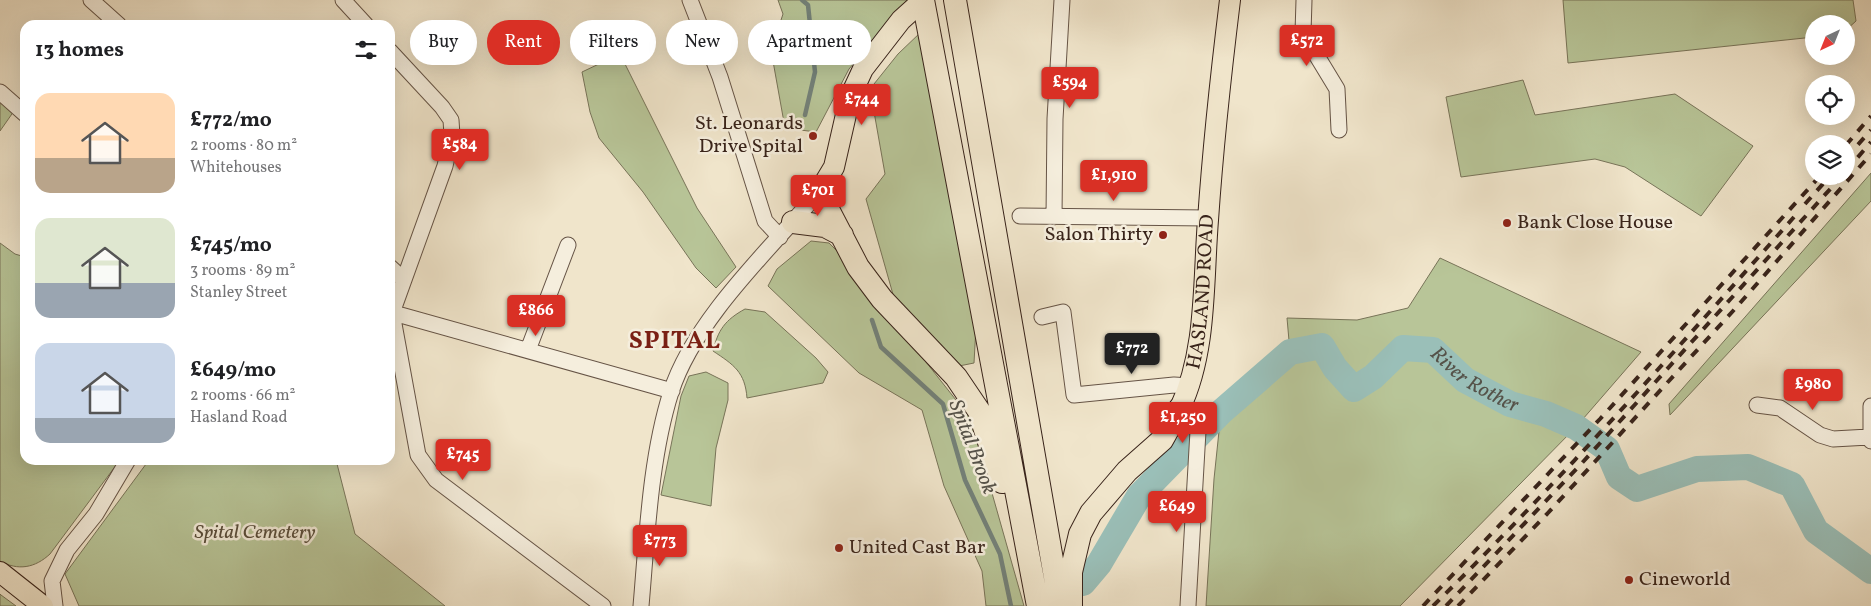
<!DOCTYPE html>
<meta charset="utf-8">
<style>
:root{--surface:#fff;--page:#f6f6f6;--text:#202124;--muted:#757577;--accent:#d93025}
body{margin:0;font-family:Vollkorn,serif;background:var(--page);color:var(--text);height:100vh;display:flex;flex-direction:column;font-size:19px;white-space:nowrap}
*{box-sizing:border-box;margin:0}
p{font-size:16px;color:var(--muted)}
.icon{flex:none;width:28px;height:28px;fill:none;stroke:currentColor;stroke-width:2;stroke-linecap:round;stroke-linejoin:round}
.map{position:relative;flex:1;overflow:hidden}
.drawer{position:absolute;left:20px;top:20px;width:375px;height:445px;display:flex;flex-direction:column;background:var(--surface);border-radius:15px;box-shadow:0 5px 20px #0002}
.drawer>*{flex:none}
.banner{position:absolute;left:410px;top:20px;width:475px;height:45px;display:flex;gap:10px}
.needle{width:32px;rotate:223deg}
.controls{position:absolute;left:1805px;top:15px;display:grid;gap:10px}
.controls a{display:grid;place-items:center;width:50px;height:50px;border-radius:50%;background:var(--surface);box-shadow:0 5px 20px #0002;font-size:25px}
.price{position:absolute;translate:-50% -42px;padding:0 11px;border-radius:5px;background:var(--accent);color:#fff;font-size:16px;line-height:32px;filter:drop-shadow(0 1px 2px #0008)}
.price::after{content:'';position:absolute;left:50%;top:30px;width:15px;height:11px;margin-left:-8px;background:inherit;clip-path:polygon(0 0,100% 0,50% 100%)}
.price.selected{background:#222;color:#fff}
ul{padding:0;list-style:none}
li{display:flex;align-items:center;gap:15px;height:125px;padding:0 15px}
li span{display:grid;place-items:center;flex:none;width:140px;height:100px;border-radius:15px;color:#555}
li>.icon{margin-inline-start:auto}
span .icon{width:60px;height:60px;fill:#fffc;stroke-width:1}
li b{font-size:21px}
h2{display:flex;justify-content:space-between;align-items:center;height:60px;padding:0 15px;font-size:21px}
.pill{padding:0 18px;border-radius:22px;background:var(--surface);box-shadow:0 5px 20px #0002;font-size:18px;line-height:45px}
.pill.selected{background:var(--accent);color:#fff}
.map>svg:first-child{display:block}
</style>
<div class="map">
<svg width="1871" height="606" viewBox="0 0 1871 606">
<rect width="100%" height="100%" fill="#f0e5cb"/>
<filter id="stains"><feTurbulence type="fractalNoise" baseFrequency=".004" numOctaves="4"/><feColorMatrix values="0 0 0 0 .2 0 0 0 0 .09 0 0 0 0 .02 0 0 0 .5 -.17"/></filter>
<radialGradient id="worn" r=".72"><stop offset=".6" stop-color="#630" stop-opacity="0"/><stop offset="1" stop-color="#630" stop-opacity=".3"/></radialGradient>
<path fill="#b8c598" stroke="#787459" d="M778 0H907L849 69 816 132 785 128 771 50 783 14Z
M1563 0H1853L1856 21 1846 30V24H1814V37L1568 63Z
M921 32 976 327 974 363 959 366 896 305 866 199 885 174 870 89 898 54Z
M620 54 697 208 736 267 716 288 696 268 643 192 599 138 590 112 582 72Z
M1523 80 1535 115 1675 94 1753 146 1701 216 1625 167 1595 159 1461 177 1446 97Z
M0 100 14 111 0 131Z
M1871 173V201L1670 415 1669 404Z
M811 241 829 243 843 257 971 419 1024 606H986L982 571 944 486 922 410 859 373 768 286 777 269Z
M0 243 15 254 25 257V460H120L50 554C35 568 18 571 0 561Z
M1440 258 1641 352 1576 427 1400 606H1206L1214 479 1221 412 1290 352 1287 318 1357 320 1408 308Z
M745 309 765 312 816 358 828 372 823 383 747 398C745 372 734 365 713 351 718 330 725 320 745 309Z
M706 372 728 383V400L716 448 711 506 661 495 681 396 689 376Z
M149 460H336L355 534 445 606H79L65 574Z
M0 594 1 595 16 606H0Z"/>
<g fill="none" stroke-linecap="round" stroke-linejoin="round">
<path stroke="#738179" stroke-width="4.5" d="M802 0 808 5 815 72 805 115
M872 320 881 347 943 404 965 480 1000 554 1011 606"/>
<path stroke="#9abfb8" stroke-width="26" id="s1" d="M1083 583 1099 564 1139 496 1221 412 1290 352 1322 346 1335 368 1354 389 1373 377 1403 348 1433 350 1465 380 1510 404 1546 414 1576 427 1607 449 1619 477 1637 489 1697 469 1748 467 1792 485 1816 531 1871 571"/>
<defs>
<path id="minor" d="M91 0 119 25
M343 0 366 25
M690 0 720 77 765 221 780 237
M1304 0 1303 33 1337 89 1339 130
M390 51 442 107 451 120 452 135 445 166 392 313 418 455 436 480 603 606
M0 92 25 114
M1020 216 1208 218
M1054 217 1055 119 1062 0
M390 267 403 279
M390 312 672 391
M1042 317 1063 312 1074 395 1174 385 1190 386
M528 350 568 245
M1757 405 1780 408 1820 435 1833 439 1869 437
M1871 406V441
M1180 408 1194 422 1198 431 1188 606
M55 606 52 581 67 550 96 514 128 460
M641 606C647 538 650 458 671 392 694 320 770 249 819 192"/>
<g id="major">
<path d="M819 192 834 167 850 97 863 69 901 20 923 0"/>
<path id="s2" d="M1180 408C1207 351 1203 282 1208 220 1213 147 1221 73 1230 0"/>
<path d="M0 572 43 606"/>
</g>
<path id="highway" d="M923 0 1038 606
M955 0 1060 606
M819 192 858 267 882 299 956 377 979 411 1002 482
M793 222 825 226 842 235
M1071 605V572L1080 534 1091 513 1127 471 1162 440 1180 408"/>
</defs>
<use href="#minor" stroke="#665446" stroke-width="17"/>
<use href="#major" stroke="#38231a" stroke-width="22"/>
<use href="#highway" stroke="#38231a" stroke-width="24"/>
<use href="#minor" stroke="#f5eedd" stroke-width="15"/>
<use href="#major" stroke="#f0e5cb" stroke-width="20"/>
<use href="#highway" stroke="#f0e5cb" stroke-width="22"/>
<path stroke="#38231a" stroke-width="4" stroke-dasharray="9 9" stroke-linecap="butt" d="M1846 145 1871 116
M1846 158 1871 130
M1846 171 1871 142
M1805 204 1830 176
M1423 606 1600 419 1820 176
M1433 606C1559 482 1677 349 1794 217
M1446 606 1582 463 1842 176
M1458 606 1547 514 1733 311 1871 154"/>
</g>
<g fill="#8f2418" stroke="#f5eedd" stroke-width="2">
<circle cx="813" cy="136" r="5"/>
<circle cx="1507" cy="223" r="5"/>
<circle cx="1163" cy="235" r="5"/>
<circle cx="839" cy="548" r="5"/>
<circle cx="1629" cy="580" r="5"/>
</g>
<g text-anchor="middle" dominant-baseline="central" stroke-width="5" stroke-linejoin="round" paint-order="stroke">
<g font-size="20" fill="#38231a" stroke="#f5eedd" text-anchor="start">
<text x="803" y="124" text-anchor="end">St. Leonards<tspan x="803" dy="23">Drive Spital</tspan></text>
<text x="1517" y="223">Bank Close House</text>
<text x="1153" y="235" text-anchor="end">Salon Thirty</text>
<text x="849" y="548">United Cast Bar</text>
<text x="1639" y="580">Cineworld</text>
</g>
<g font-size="20" fill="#38231a" stroke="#f5eedd">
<text stroke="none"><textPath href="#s2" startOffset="119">HASLAND ROAD</textPath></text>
</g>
<g font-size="20" font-style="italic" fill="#584c3a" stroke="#f5eedd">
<text x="255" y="533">Spital Cemetery</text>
</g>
<g font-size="21" font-style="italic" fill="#555249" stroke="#f5eedd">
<text stroke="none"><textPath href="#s1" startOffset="545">River Rother</textPath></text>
<text transform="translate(972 447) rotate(69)">Spital Brook</text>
</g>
<g font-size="25" font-weight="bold" letter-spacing="1" fill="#7a1f14" stroke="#f5eedd">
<text x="675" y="341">SPITAL</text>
</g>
</g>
<rect width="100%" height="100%" filter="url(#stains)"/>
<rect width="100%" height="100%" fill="url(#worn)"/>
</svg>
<div class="controls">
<a><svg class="needle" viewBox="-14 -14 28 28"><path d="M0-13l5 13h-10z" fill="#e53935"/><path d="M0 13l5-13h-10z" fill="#757577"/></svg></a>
<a><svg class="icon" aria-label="locate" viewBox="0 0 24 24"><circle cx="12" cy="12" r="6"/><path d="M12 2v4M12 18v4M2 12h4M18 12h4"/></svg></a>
<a><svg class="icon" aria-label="layers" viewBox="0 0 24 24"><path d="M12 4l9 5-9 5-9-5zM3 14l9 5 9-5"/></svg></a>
</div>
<b class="price" style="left:1307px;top:67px">£572</b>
<b class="price" style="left:1070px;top:109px">£594</b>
<b class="price" style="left:862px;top:126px">£744</b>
<b class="price" style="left:460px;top:171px">£584</b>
<b class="price" style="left:1114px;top:202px">£1,910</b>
<b class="price" style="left:818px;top:217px">£701</b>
<b class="price" style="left:536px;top:337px">£866</b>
<b class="price selected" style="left:1132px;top:375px">£772</b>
<b class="price" style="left:1813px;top:411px">£980</b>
<b class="price" style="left:1183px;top:444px">£1,250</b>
<b class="price" style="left:463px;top:481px">£745</b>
<b class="price" style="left:1177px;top:533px">£649</b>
<b class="price" style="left:660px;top:567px">£773</b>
<div class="banner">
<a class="pill">Buy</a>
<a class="pill selected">Rent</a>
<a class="pill">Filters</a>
<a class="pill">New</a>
<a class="pill">Apartment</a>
</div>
<section class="drawer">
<h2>13 homes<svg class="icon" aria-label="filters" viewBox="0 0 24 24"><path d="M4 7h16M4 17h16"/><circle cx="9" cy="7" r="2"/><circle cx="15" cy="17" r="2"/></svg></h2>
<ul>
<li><span style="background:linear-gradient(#ffd9b3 65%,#b9a48a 0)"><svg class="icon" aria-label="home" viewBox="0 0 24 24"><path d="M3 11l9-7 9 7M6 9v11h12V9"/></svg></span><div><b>£772/mo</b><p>2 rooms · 80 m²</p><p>Whitehouses</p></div></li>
<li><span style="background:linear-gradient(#dfe7d0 65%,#9aa5b1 0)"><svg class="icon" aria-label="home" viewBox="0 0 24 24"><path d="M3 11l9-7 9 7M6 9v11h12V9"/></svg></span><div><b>£745/mo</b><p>3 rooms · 89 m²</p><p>Stanley Street</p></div></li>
<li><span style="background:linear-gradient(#c9d6e8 75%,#9aa5b1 0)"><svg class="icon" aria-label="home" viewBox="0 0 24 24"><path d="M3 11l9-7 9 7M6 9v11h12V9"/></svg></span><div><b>£649/mo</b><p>2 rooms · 66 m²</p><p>Hasland Road</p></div></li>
</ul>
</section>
</div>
